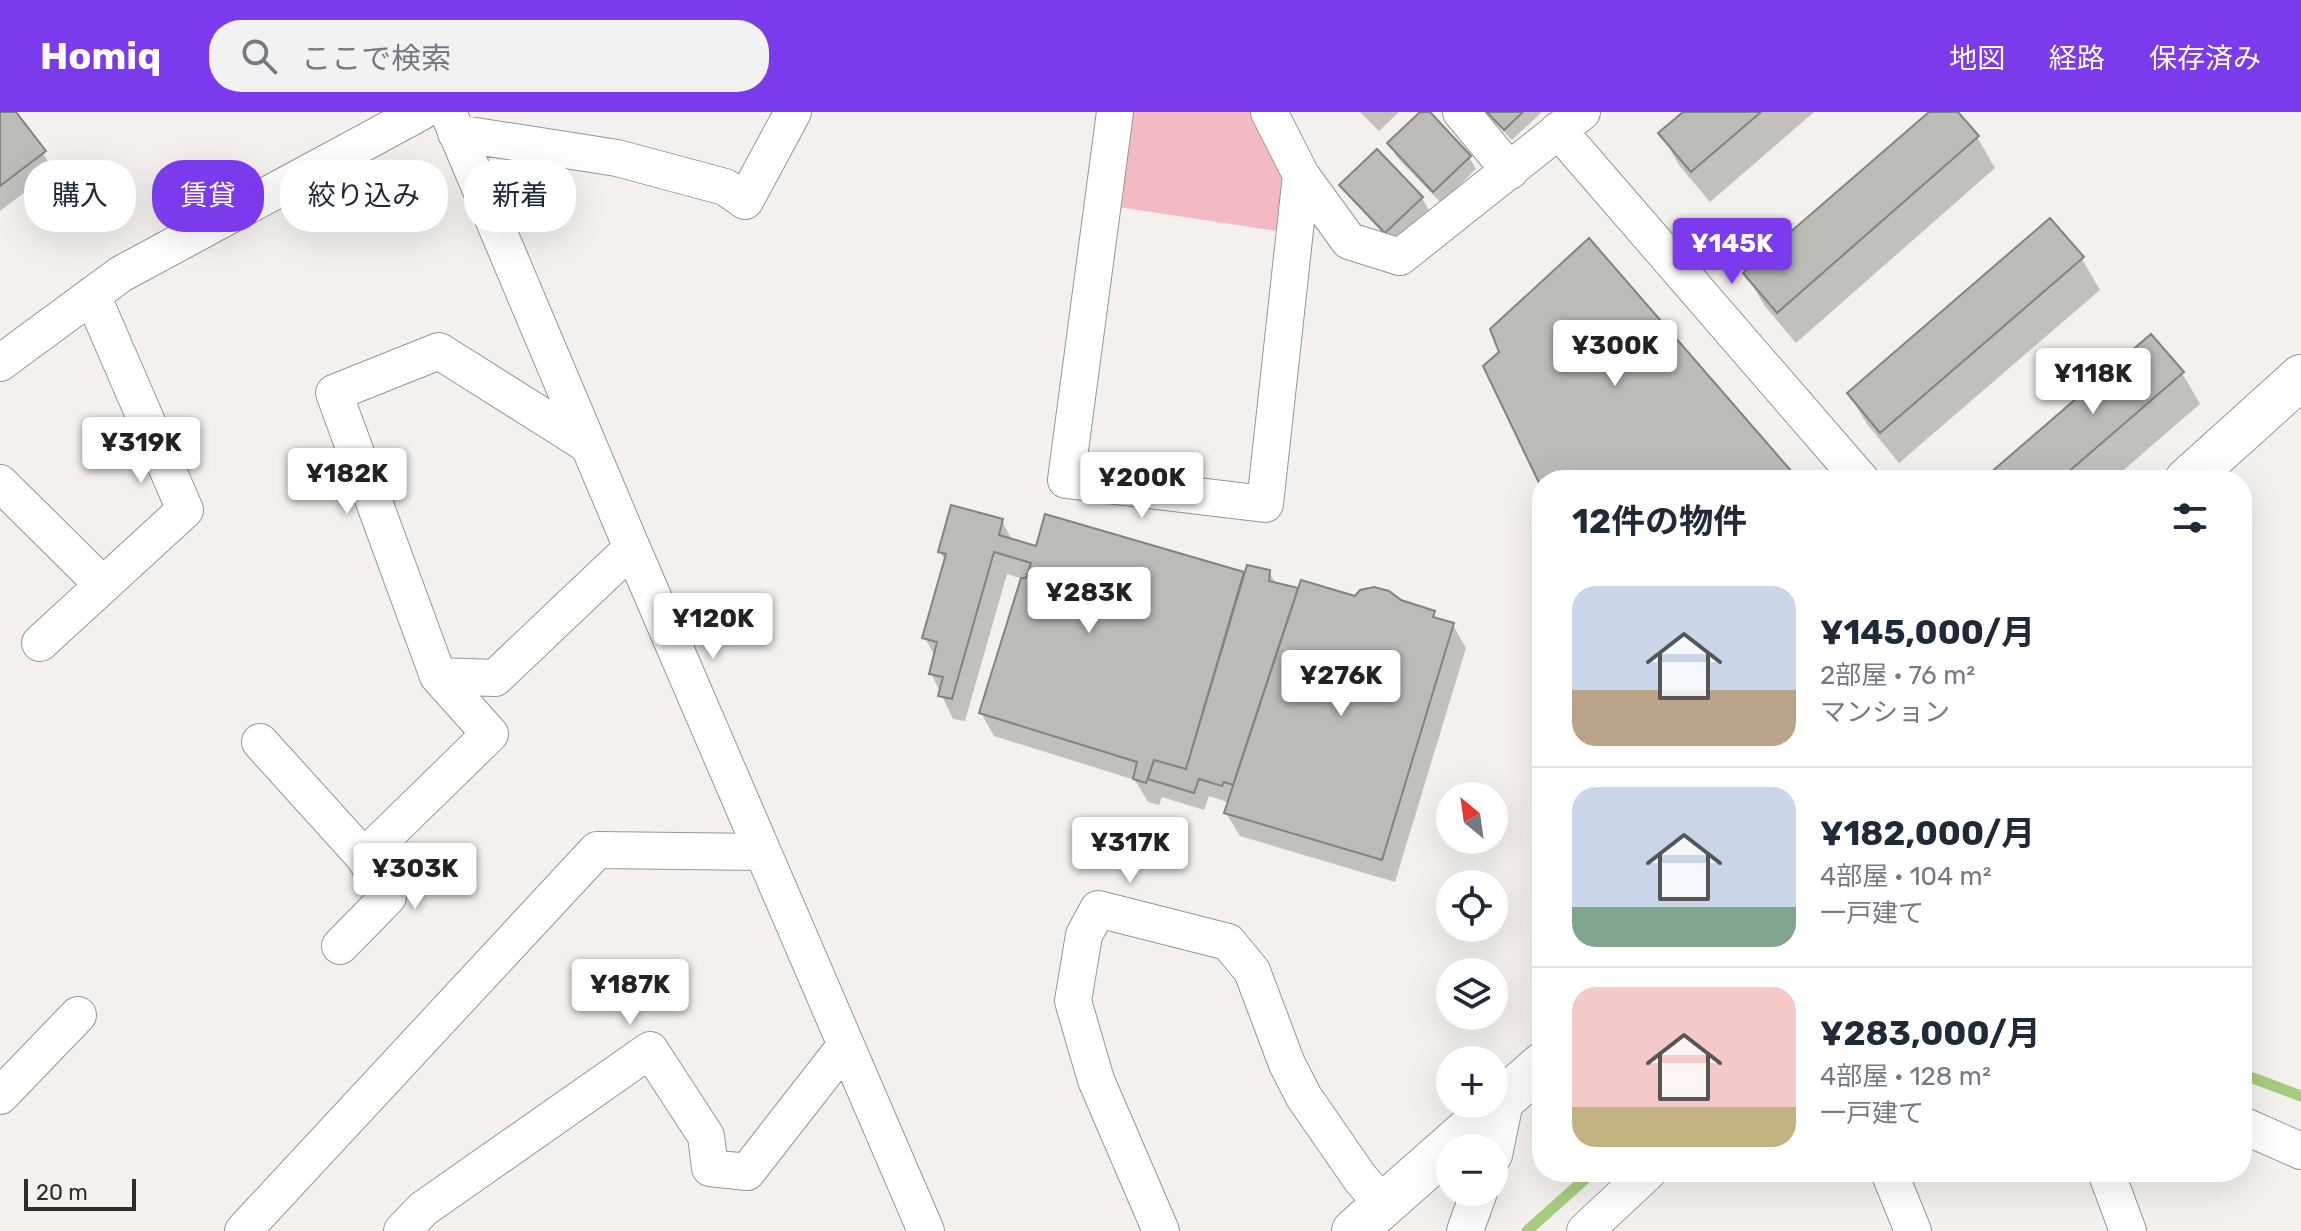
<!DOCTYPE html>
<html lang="ja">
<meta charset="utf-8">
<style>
:root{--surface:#fff;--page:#f2f2f3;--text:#1f2937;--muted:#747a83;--line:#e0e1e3;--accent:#7c3aed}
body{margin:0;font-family:Rubik,"Noto Sans JP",sans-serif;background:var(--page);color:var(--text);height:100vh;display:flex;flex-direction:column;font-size:30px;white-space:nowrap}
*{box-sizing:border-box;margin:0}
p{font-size:26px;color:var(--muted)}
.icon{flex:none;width:44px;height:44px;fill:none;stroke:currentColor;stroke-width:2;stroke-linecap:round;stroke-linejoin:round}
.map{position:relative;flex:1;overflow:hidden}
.details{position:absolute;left:1532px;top:358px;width:720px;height:712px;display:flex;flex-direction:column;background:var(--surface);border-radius:32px;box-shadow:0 8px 32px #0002}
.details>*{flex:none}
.guide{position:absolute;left:24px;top:48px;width:760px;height:72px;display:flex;gap:16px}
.needle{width:52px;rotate:331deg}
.fabs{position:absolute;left:1436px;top:670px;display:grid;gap:16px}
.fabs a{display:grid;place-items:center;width:72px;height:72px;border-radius:50%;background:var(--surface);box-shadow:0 8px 32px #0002;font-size:40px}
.scale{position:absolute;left:24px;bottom:20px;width:112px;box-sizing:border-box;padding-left:8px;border:4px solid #2d2c2b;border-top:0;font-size:22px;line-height:28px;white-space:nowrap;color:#2d2c2b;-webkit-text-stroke:6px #f3f0ed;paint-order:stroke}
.price{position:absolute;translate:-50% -68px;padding:0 18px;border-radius:8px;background:#fff;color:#222;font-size:26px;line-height:52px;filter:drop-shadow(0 2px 4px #0008)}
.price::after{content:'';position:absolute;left:50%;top:48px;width:24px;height:18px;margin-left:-12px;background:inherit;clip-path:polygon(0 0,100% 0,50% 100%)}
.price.current{background:var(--accent);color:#fff}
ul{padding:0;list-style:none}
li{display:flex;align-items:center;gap:24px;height:200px;padding:0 40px}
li+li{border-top:2px solid var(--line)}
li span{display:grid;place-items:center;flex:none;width:224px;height:160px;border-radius:24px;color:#555}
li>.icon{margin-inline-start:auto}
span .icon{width:96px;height:96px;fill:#fffc;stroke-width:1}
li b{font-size:34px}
h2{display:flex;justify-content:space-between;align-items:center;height:96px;padding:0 40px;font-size:34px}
.pill{padding:0 28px;border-radius:32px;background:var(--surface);box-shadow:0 8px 32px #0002;font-size:28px;line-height:72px}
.pill.current{background:var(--accent);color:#fff}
header{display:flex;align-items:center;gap:48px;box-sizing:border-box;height:112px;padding:0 40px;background:var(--accent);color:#fff}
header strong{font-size:38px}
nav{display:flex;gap:44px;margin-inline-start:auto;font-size:28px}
.search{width:560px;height:72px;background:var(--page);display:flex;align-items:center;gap:20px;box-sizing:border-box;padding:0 28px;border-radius:32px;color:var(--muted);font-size:30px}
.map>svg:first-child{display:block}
</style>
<header>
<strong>Homiq</strong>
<div class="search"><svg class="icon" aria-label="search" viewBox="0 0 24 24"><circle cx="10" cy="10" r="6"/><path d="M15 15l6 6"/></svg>ここで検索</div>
<nav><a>地図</a><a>経路</a><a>保存済み</a></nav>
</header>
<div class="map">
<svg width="2301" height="1119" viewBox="0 0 2301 1119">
<rect width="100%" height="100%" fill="#f3f0ed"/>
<path fill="#f4bac3" d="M1131 0H1255L1287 61 1284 120 1118 95Z"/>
<path fill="#0003" d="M0 0H14L54 58 0 99Z
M1360 0H1399L1379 19Z
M1423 0H1427L1469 45 1476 57 1441 91 1396 44 1390 32Z
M1485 0H1542L1512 28Z
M1686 0H1814L1710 90 1679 53 1661 22Z
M1932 0H1955L1977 25 1995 56 1796 231 1764 193 1746 162Z
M1377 40 1422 86 1429 98 1393 132 1349 85 1342 73Z
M2050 109 2082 147 2100 178 1899 351 1867 312 1849 282Z
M2182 261 2200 292 2112 368H1985Z
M1002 409 1013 430 1038 437 1243 462 1245 465 1269 460 1277 473 1297 478 1298 481 1401 490 1433 501 1438 508 1453 513 1466 536 1395 770 1240 724 1226 701 1230 691 1209 684 1204 698 1162 685 1159 693 1148 690 1135 668 994 624 981 601 1023 467 1007 462 965 609 953 607 931 561 935 544 925 526 946 450 940 440Z"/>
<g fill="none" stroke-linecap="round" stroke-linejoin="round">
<path stroke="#a6cc80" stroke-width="11" d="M2242 962 2301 984
M1527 1119 1593 1060"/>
</g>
<path fill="#bbbbb7" stroke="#83837f" stroke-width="2" d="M0 0H16L46 39 0 74Z
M1420 0H1430L1471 44 1433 80 1387 31Z
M1487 0H1523L1504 18Z
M1683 0H1761L1691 60 1658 21Z
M1929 0H1958L1979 24 1777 201 1743 161Z
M1377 37 1423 85 1385 121 1339 73Z
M2050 106 2084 145 1880 321 1847 281Z
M1589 126 1799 368H1542V377L1483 254 1499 240 1490 217Z
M2151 222 2184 260 2059 368H1982Z
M951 393 1003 407 999 423 1036 434 1045 402 1244 460 1186 657 1154 648 1146 671 1133 667 1137 650 979 601 1021 466H1026L1031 451 994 440 952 587 938 584 943 565 929 562 937 530 922 526 946 442 938 440Z
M1247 453 1270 458 1269 469 1298 476 1233 673 1224 670 1222 674 1199 667 1194 681 1148 667 1154 648 1186 657Z
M1301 468 1355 484 1360 478 1374 475 1389 479 1401 488 1435 499 1433 505 1454 511 1382 748 1224 701Z"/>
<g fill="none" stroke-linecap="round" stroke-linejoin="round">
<defs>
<path id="minor" d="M448 0 632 436 926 1119
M1115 0 1066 368 1265 392 1301 63
M1269 0 1301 63 1349 129 1400 145 1582 0
M1461 0 1510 59
M1558 18 1861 368
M456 21 617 46 725 75 745 89 793 0
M0 251 121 162 421 0
M0 371 103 473
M40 531 185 398 92 183
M438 564 495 566 632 436
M260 630 364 745 490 622 438 564 334 281 439 239 588 333
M340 834 388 785 364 745
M0 984 78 903
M2242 1013 2301 1039
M1494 1043 1506 985
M1889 1060 1913 1119
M2106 1060 2128 1119
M243 1119 597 738 763 740
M402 1119 423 1097 650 938 706 1024 710 1056 747 1060 846 933
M1161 1119 1096 968 1073 889 1084 823 1098 797 1228 830 1252 859 1287 952 1304 985 1360 1066 1383 1093
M1465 1119 1479 1080
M1585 1119 1648 1060"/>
<path id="major" d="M2187 368 2301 265
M1354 1119 1542 953"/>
</defs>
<use href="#minor" stroke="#989593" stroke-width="38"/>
<use href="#major" stroke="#989593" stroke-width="46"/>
<use href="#minor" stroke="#fff" stroke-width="36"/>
<use href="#major" stroke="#fff" stroke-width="44"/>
</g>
</svg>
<div class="fabs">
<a><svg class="needle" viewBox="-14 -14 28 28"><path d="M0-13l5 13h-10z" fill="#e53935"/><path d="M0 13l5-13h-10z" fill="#747a83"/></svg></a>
<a><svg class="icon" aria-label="locate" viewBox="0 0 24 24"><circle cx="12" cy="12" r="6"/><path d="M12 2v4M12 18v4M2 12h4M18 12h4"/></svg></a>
<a><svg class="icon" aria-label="layers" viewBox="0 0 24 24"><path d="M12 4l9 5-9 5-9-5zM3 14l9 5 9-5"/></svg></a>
<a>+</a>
<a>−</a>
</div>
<div class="scale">20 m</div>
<b class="price current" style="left:1732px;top:174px">¥145K</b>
<b class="price" style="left:1615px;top:276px">¥300K</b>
<b class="price" style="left:2093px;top:304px">¥118K</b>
<b class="price" style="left:141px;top:373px">¥319K</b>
<b class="price" style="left:347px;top:404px">¥182K</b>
<b class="price" style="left:1142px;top:408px">¥200K</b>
<b class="price" style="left:1089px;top:523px">¥283K</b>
<b class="price" style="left:713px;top:549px">¥120K</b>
<b class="price" style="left:1341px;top:606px">¥276K</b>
<b class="price" style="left:1130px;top:773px">¥317K</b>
<b class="price" style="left:415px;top:799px">¥303K</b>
<b class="price" style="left:630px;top:915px">¥187K</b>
<div class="guide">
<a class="pill">購入</a>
<a class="pill current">賃貸</a>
<a class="pill">絞り込み</a>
<a class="pill">新着</a>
</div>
<section class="details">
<h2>12件の物件<svg class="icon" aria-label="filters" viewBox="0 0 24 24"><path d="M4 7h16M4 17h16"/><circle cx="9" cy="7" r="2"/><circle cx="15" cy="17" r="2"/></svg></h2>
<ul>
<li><span style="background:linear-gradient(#c9d6e8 65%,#b9a48a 0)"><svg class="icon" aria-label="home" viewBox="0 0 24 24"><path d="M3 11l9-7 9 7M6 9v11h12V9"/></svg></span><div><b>¥145,000/月</b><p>2部屋 · 76 m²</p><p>マンション</p></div></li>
<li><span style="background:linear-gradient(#c9d6e8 75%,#7fa58c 0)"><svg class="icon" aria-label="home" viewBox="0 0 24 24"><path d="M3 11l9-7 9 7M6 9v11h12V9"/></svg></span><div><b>¥182,000/月</b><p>4部屋 · 104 m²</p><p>一戸建て</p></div></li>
<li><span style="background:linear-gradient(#f6c9c9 75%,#c2b280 0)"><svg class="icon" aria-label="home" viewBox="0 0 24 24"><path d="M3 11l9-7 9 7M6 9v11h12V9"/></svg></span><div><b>¥283,000/月</b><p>4部屋 · 128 m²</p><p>一戸建て</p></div></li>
</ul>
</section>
</div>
